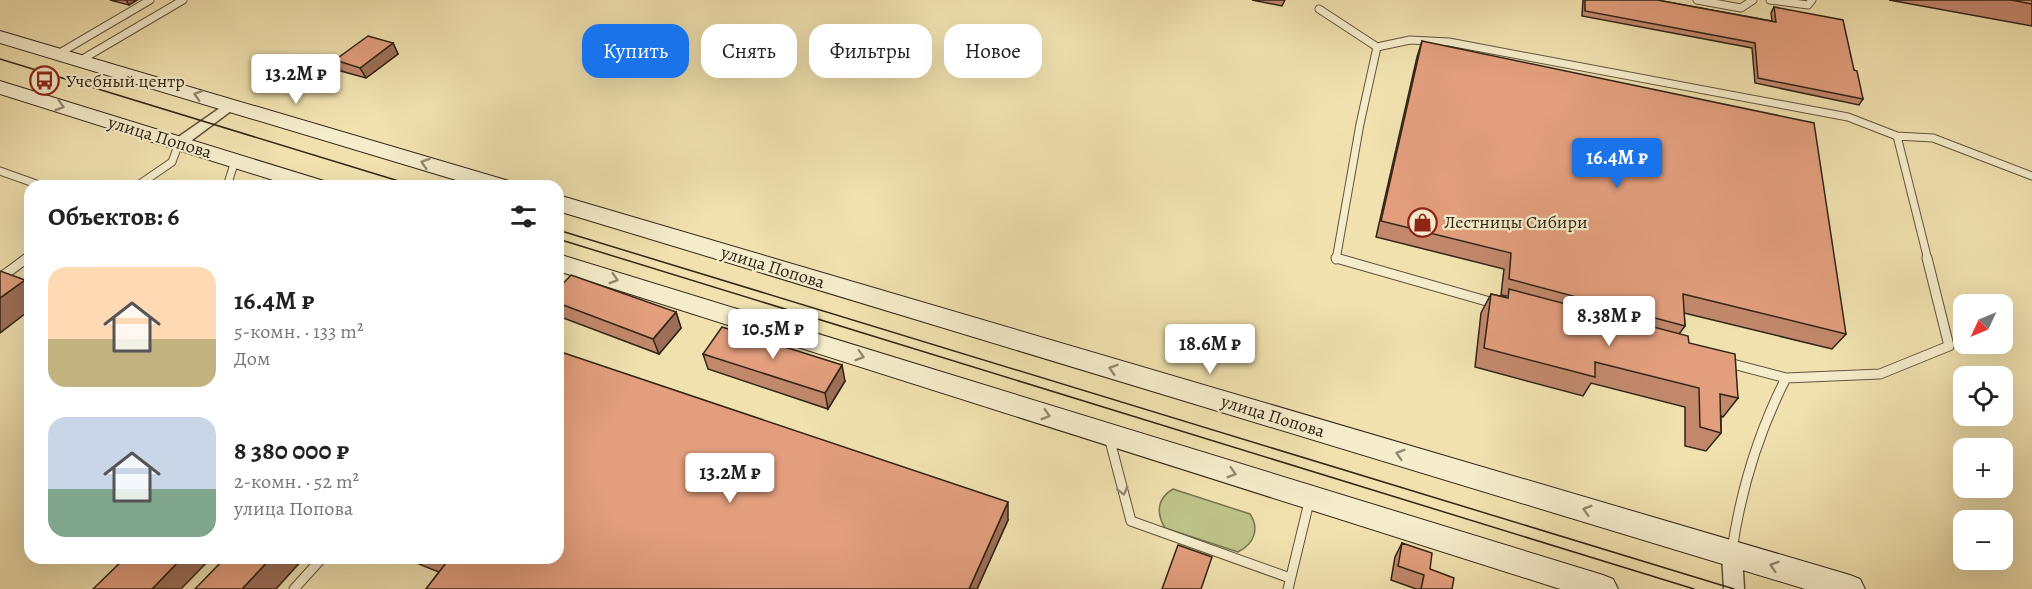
<!DOCTYPE html>
<html lang="ru">
<meta charset="utf-8">
<style>
:root{--surface:#fff;--page:#f2f2f2;--text:#222;--muted:#767676;--accent:#1a73e8}
body{margin:0;font-family:Alegreya,serif;background:var(--page);color:var(--text);height:100vh;display:flex;flex-direction:column;font-size:22px;white-space:nowrap}
*{box-sizing:border-box;margin:0}
p{font-size:20px;color:var(--muted)}
.icon{flex:none;width:33px;height:33px;fill:none;stroke:currentColor;stroke-width:2;stroke-linecap:round;stroke-linejoin:round}
.map{position:relative;flex:1;overflow:hidden}
.details{position:absolute;left:24px;top:180px;width:540px;height:384px;display:flex;flex-direction:column;background:var(--surface);border-radius:18px;box-shadow:0 6px 24px #0002}
.details>*{flex:none}
.hud{position:absolute;left:582px;top:24px;width:570px;height:54px;display:flex;gap:12px}
.needle{width:39px;rotate:226deg}
.buttons{position:absolute;left:1953px;top:294px;display:grid;gap:12px}
.buttons a{display:grid;place-items:center;width:60px;height:60px;border-radius:12px;background:var(--surface);box-shadow:0 6px 24px #0002;font-size:30px}
.price{position:absolute;translate:-50% -51px;padding:0 14px;border-radius:6px;background:#fff;color:#222;font-size:20px;line-height:39px;filter:drop-shadow(0 2px 3px #0008)}
.price::after{content:'';position:absolute;left:50%;top:36px;width:18px;height:14px;margin-left:-9px;background:inherit;clip-path:polygon(0 0,100% 0,50% 100%)}
.price.selected{background:var(--accent);color:#fff}
ul{padding:0;list-style:none}
li{display:flex;align-items:center;gap:18px;height:150px;padding:0 24px}
li span{display:grid;place-items:center;flex:none;width:168px;height:120px;border-radius:18px;color:#555}
li>.icon{margin-inline-start:auto}
span .icon{width:72px;height:72px;fill:#fffc;stroke-width:1}
li b{font-size:26px}
h2{display:flex;justify-content:space-between;align-items:center;height:72px;padding:0 24px;font-size:26px}
.chip{padding:0 21px;border-radius:18px;background:var(--surface);box-shadow:0 6px 24px #0002;font-size:21px;line-height:54px}
.chip.selected{background:var(--accent);color:#fff}
.map>svg:first-child{display:block}
</style>
<div class="map">
<svg width="2032" height="589" viewBox="0 0 2032 589">
<rect width="100%" height="100%" fill="#f0e1af"/>
<filter id="stains"><feTurbulence type="fractalNoise" baseFrequency=".00333" numOctaves="4"/><feColorMatrix values="0 0 0 0 .2 0 0 0 0 .09 0 0 0 0 .02 0 0 0 .5 -.17"/></filter>
<radialGradient id="worn" r=".72"><stop offset=".6" stop-color="#630" stop-opacity="0"/><stop offset="1" stop-color="#630" stop-opacity=".3"/></radialGradient>
<path fill="#bdc288" stroke="#77744f" stroke-width="1.5" d="M1173 489 1250 514C1260 529 1254 544 1238 552L1165 528C1156 513 1157 498 1173 489Z"/>
<g fill="none" stroke-linecap="round" stroke-linejoin="round">
<defs>
<path id="lane-far1" d="M1697 0 1741 8 1753 0
M1770 0 1808 5 1812 0
M1319 9 1377 47
M58 54 150 0
M81 60 183 0
M0 171 42 186
M137 186 172 162 179 143
M227 186 235 161
M25 260 30 256
M1336 260 1360 124 1377 47 1410 40 1449 42 1848 117 1897 136
M1928 260 1897 136 1933 138 2032 176"/>
<path id="lane" d="M1336 258 1497 304
M0 278 27 258
M1725 362 1786 378
M1109 437 1131 521 1290 578
M1732 550C1741 489 1758 433 1786 378L1880 374 1949 346 1927 258
M294 589 322 558
M1288 589 1310 498"/>
<path id="street" d="M230 101 235 102 237 105 235 108 184 146H174L172 143 174 140Z
M1732 545 1739 548 1742 554 1744 589H1724L1722 554 1725 548Z"/>
<path id="secondary" d="M0 31 509 181 512 186H476L0 43Z
M0 81 324 181 327 186H292L0 94Z
M558 195 1850 575 1860 579 1865 589H1805L558 211Z
M558 254 1603 575 1613 579 1618 589H1560L558 271Z"/>
</defs>
<use href="#lane-far1" stroke="#61543c" stroke-width="9"/>
<use href="#lane" stroke="#61543c" stroke-width="11"/>
<use href="#street" stroke="#61543c" stroke-width="3"/>
<use href="#secondary" stroke="#312516" stroke-width="2"/>
<use href="#lane-far1" stroke="#f5eccb" stroke-width="7"/>
<use href="#lane" stroke="#f5eccb" stroke-width="9"/>
<use href="#street" fill="#f5eccb" fill-rule="evenodd"/>
<use href="#secondary" fill="#f5eccb" fill-rule="evenodd"/>
<path stroke="#312516" stroke-width="1.5" d="M0 59 415 186
M558 230 1734 589
M558 239 1694 589"/>
</g>
<path fill="#c2886c" stroke="#312516" stroke-width="1.5" d="M110 0H137L129 5Z
M1252 0H1285L1282 6Z
M1583 0H1657L1772 21 1771 13 1774 7 1854 70 1863 99 1859 105 1755 83 1752 48 1582 16Z
M1889 0H2032V26Z
M1422 41 1846 334 1832 349 1684 313 1685 326 1679 334 1738 398 1723 417 1721 416V433L1706 451 1685 446V407L1591 383 1583 396 1475 367 1481 313 1491 294 1505 297 1506 296 1501 295 1504 269 1376 237 1417 57Z
M393 43 398 54 366 78 341 71 335 60Z
M558 289 676 312 681 328 659 354 558 316Z
M703 354 845 381 828 409 708 369Z
M1008 520 977 589H426L439 572 404 558H558Z
M1402 543 1430 569 1452 589H1416L1391 580 1395 557Z"/>
<path fill="#9e6f58" stroke="#312516" stroke-width="1.5" d="M126 0H137L129 5Z
M393 43 398 54 366 78 360 68Z
M25 280 30 286V310L0 333V298Z
M676 312 681 328 659 354 653 339Z
M842 365 845 381 828 409 825 393Z
M1008 502V520L977 589H969Z
M182 558H211L181 589H152Z
M271 558H304L276 589H242Z"/>
<path fill="#e29e7d" stroke="#312516" stroke-width="1.5" d="M1585 0H1657L1776 22 1774 7 1843 20 1854 70 1857 71 1863 99 1758 78 1755 43 1585 11Z
M2011 0H2032V4Z
M368 36 393 43 360 68 335 60Z
M1422 41 1814 123 1846 334 1683 294 1685 326 1509 279 1511 253 1381 221Z
M0 271 25 280 0 298Z
M571 275 676 312 653 339 558 303V289Z
M1509 289 1688 336 1689 343 1735 354 1738 398 1720 394 1721 433 1700 427 1699 388 1595 362V377L1484 348 1491 294 1508 298Z
M722 327 842 365 825 393 703 354Z
M558 351 1008 502 969 589H426L446 563 433 558H558Z
M1402 543 1432 553 1430 569 1454 578 1452 589H1421L1424 575 1398 566Z
M1178 545 1212 557 1201 589H1162Z
M125 558H182L152 589H93Z
M225 558H271L242 589H195Z"/>
<defs><path id="oneway-chevron" d="M-2-3.5L2.5 0L-2 3.5" fill="none" stroke-width="1.6" stroke-linecap="round" stroke-linejoin="round" transform="scale(1.5)"/></defs>
<g stroke="#938870">
<use href="#oneway-chevron" transform="translate(198 95) rotate(-163)"/>
<use href="#oneway-chevron" transform="translate(60 106) rotate(17)"/>
<use href="#oneway-chevron" transform="translate(425 163) rotate(-163)"/>
<use href="#oneway-chevron" transform="translate(614 279) rotate(17)"/>
<use href="#oneway-chevron" transform="translate(860 356) rotate(17)"/>
<use href="#oneway-chevron" transform="translate(1113 369) rotate(-163)"/>
<use href="#oneway-chevron" transform="translate(1046 415) rotate(17)"/>
<use href="#oneway-chevron" transform="translate(1400 454) rotate(-163)"/>
<use href="#oneway-chevron" transform="translate(1232 473) rotate(17)"/>
<use href="#oneway-chevron" transform="translate(1123 491) rotate(76)"/>
<use href="#oneway-chevron" transform="translate(1587 510) rotate(-163)"/>
<use href="#oneway-chevron" transform="translate(1774 566) rotate(-163)"/>
</g>
<defs>
<symbol id="bus-ring" viewBox="-11 -11 22 22"><circle r="9.5" fill="#f5eccb" stroke="#8f2418" stroke-width="1.5"/><path d="M-5-6H5V4H4V6H2V4H-2V6H-4V4H-5ZM-3.5-4V0h7V-4ZM-3.5 1.2v1.5H-2V1.2ZM2 1.2v1.5H3.5V1.2Z" fill="#8f2418"/></symbol>
<symbol id="shop-ring" viewBox="-11 -11 22 22"><circle r="9.5" fill="#f5eccb" stroke="#8f2418" stroke-width="1.5"/><path d="M-5-2.5h2.3a2.7 3.5 0 0 1 5.4 0H5L5.5 6h-11ZM-1.5-2.5h3a1.5 2.3 0 0 0-3 0Z" fill="#8f2418"/></symbol>
</defs>
<g fill-rule="evenodd">
<use href="#bus-ring" x="28" y="64" width="33" height="33"/>
<use href="#shop-ring" x="1406" y="206" width="33" height="33"/>
</g>
<g text-anchor="middle" dominant-baseline="central" stroke-width="4.5" stroke-linejoin="round" paint-order="stroke">
<g font-size="18" fill="#312516" stroke="#f5eccb" text-anchor="start">
<text x="66" y="81">Учебный центр</text>
<text x="1444" y="222">Лестницы Сибири</text>
</g>
<g font-size="18" fill="#312516" stroke="#f5eccb">
<text transform="translate(160 137) rotate(17)">улица Попова</text>
<text transform="translate(773 267) rotate(17)">улица Попова</text>
<text transform="translate(1273 416) rotate(17)">улица Попова</text>
</g>
</g>
<rect width="100%" height="100%" filter="url(#stains)"/>
<rect width="100%" height="100%" fill="url(#worn)"/>
</svg>
<div class="buttons">
<a><svg class="needle" viewBox="-14 -14 28 28"><path d="M0-13l5 13h-10z" fill="#e53935"/><path d="M0 13l5-13h-10z" fill="#767676"/></svg></a>
<a><svg class="icon" aria-label="locate" viewBox="0 0 24 24"><circle cx="12" cy="12" r="6"/><path d="M12 2v4M12 18v4M2 12h4M18 12h4"/></svg></a>
<a>+</a>
<a>−</a>
</div>
<b class="price" style="left:296px;top:105px">13.2M ₽</b>
<b class="price selected" style="left:1617px;top:189px">16.4M ₽</b>
<b class="price" style="left:1609px;top:347px">8.38M ₽</b>
<b class="price" style="left:773px;top:360px">10.5M ₽</b>
<b class="price" style="left:1210px;top:375px">18.6M ₽</b>
<b class="price" style="left:730px;top:504px">13.2M ₽</b>
<div class="hud">
<a class="chip selected">Купить</a>
<a class="chip">Снять</a>
<a class="chip">Фильтры</a>
<a class="chip">Новое</a>
</div>
<section class="details">
<h2>Объектов: 6<svg class="icon" aria-label="filters" viewBox="0 0 24 24"><path d="M4 7h16M4 17h16"/><circle cx="9" cy="7" r="2"/><circle cx="15" cy="17" r="2"/></svg></h2>
<ul>
<li><span style="background:linear-gradient(#ffd9b3 60%,#c2b280 0)"><svg class="icon" aria-label="home" viewBox="0 0 24 24"><path d="M3 11l9-7 9 7M6 9v11h12V9"/></svg></span><div><b>16.4M ₽</b><p>5-комн. · 133 m²</p><p>Дом</p></div></li>
<li><span style="background:linear-gradient(#c9d6e8 60%,#7fa58c 0)"><svg class="icon" aria-label="home" viewBox="0 0 24 24"><path d="M3 11l9-7 9 7M6 9v11h12V9"/></svg></span><div><b>8 380 000 ₽</b><p>2-комн. · 52 m²</p><p>улица Попова</p></div></li>
</ul>
</section>
</div>
